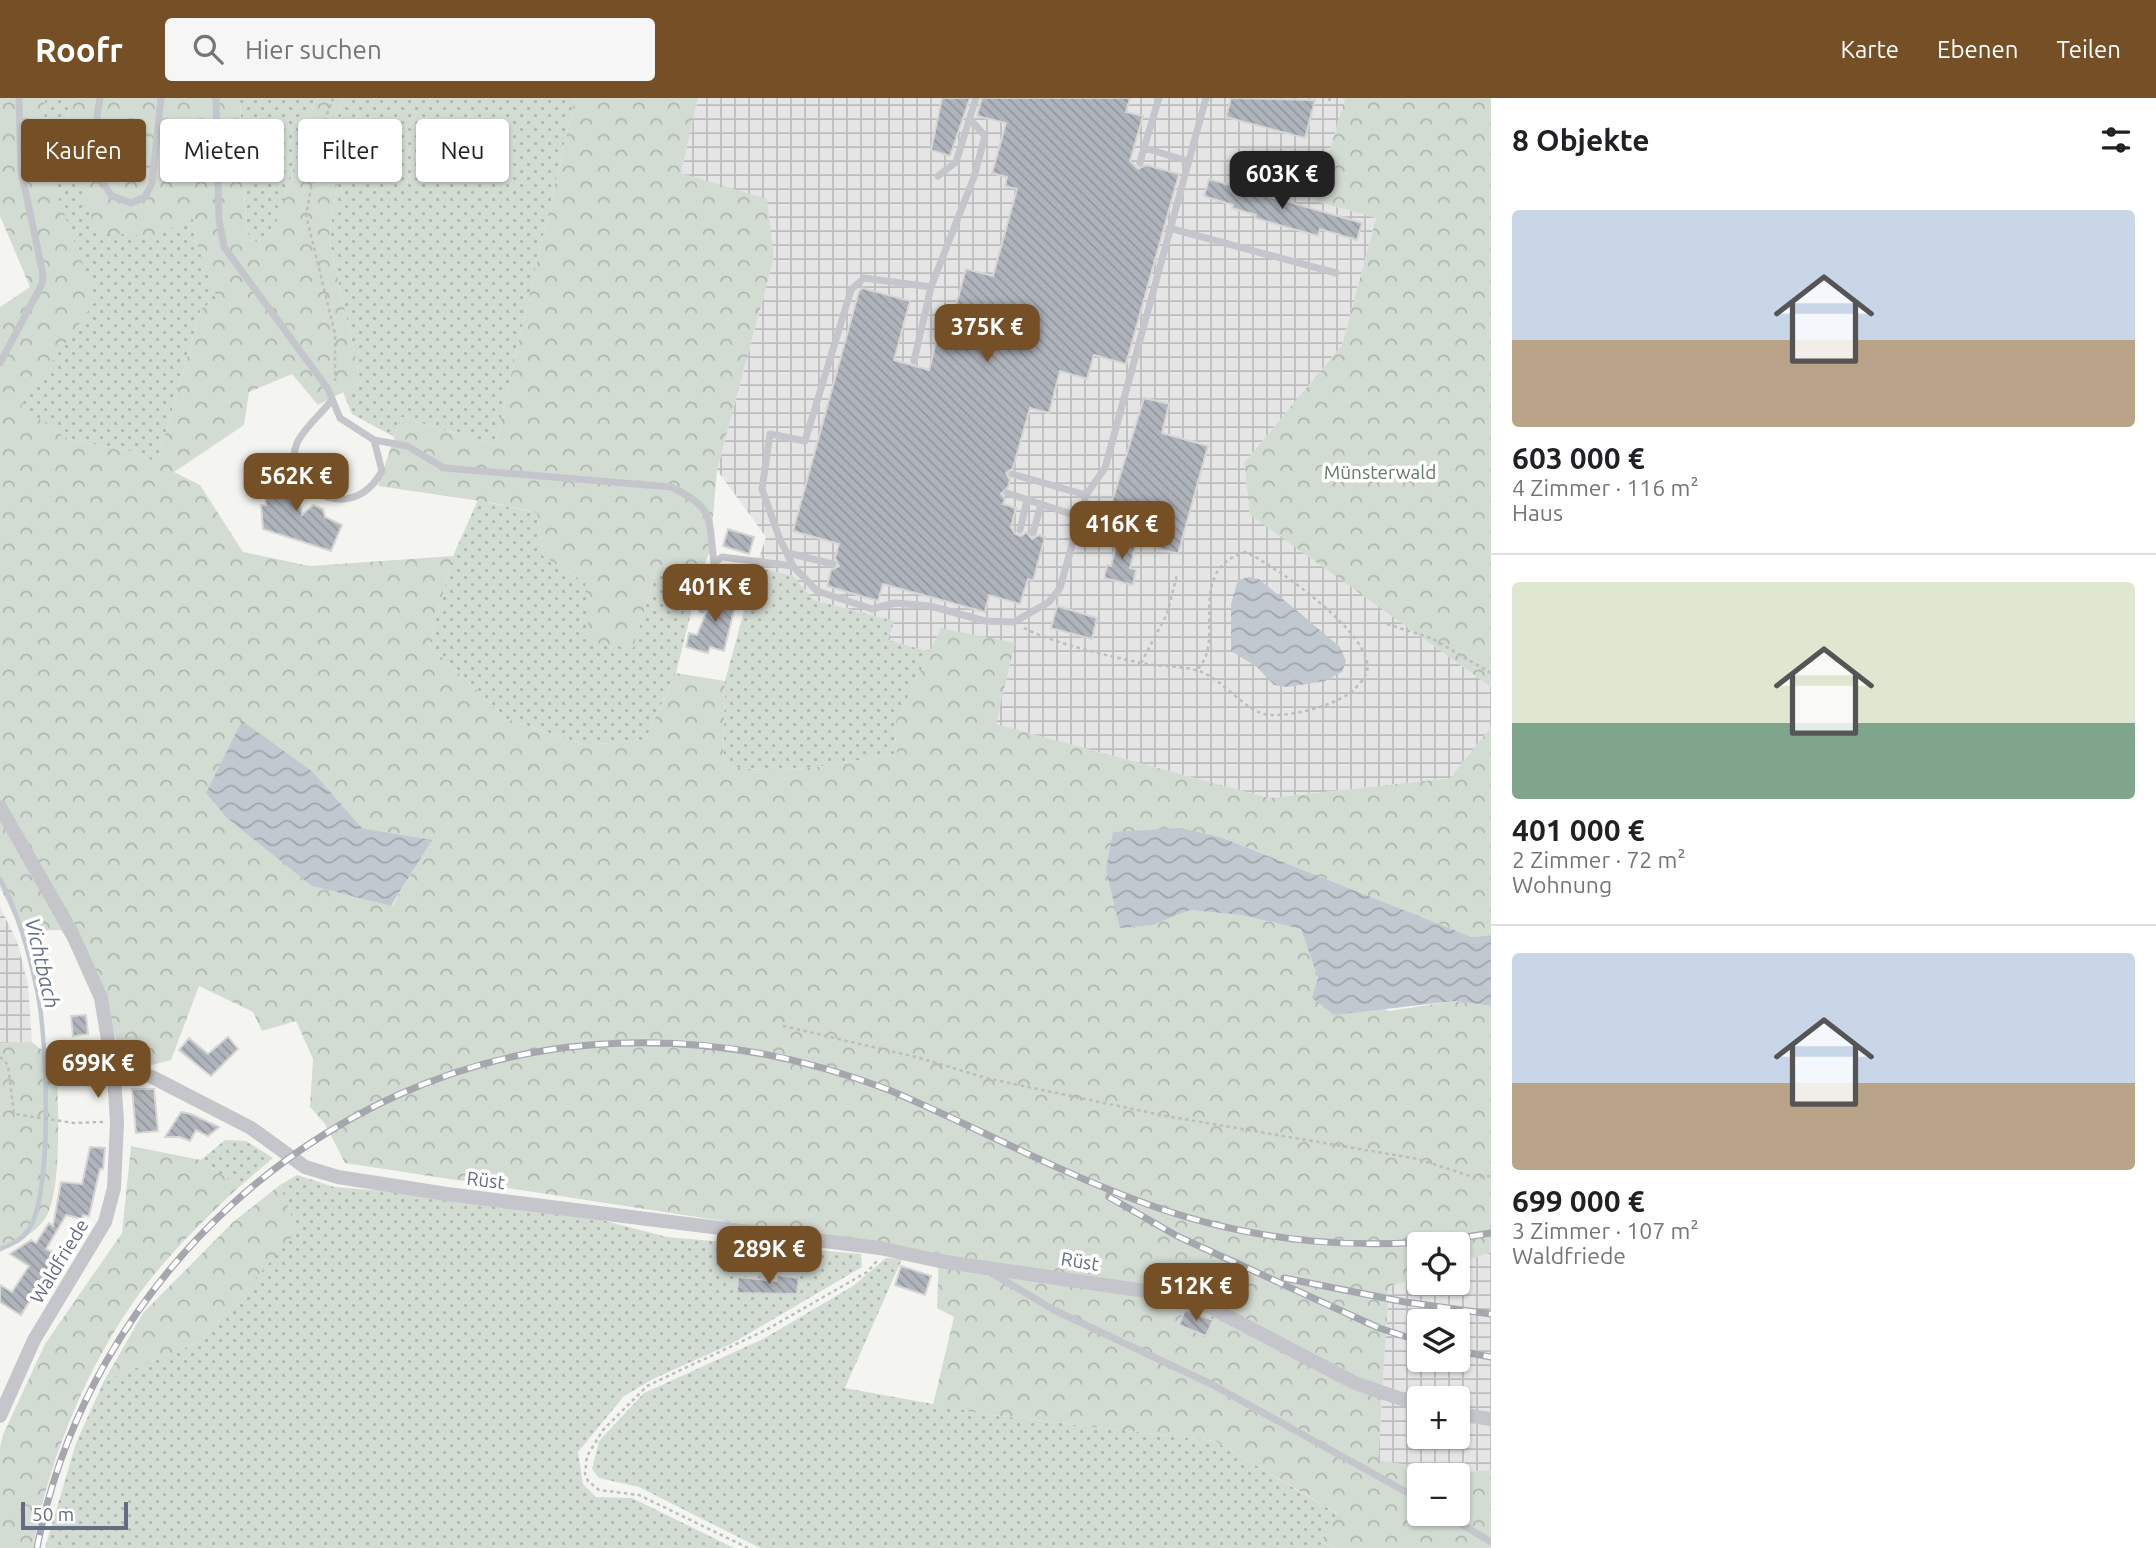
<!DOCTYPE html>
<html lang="de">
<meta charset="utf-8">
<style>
:root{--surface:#fff;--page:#f6f6f6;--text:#202124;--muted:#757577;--line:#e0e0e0;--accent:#754f26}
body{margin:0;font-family:Ubuntu,sans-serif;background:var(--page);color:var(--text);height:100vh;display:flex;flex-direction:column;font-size:26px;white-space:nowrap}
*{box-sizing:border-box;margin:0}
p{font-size:23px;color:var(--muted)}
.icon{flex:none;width:38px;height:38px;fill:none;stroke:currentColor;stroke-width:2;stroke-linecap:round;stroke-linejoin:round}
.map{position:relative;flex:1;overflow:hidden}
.details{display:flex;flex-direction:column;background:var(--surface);width:665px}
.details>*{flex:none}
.guide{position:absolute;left:21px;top:21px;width:665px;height:63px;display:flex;gap:14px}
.controls{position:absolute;left:1407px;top:1134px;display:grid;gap:14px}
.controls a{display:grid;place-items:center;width:63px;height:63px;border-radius:7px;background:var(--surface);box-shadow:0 2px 5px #0004;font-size:35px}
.scale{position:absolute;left:21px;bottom:18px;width:107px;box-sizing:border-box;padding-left:7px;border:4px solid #646c81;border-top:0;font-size:19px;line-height:24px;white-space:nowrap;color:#646c81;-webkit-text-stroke:5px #fff;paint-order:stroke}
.price{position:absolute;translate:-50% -60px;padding:0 16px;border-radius:14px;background:var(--accent);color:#fff;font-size:23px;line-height:46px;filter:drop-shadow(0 2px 4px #0008)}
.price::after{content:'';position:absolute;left:50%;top:42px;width:21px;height:16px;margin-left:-10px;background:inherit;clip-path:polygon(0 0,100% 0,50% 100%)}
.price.on{background:#222;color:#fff}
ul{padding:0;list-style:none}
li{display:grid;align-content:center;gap:14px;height:371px;padding:0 21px}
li+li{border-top:2px solid var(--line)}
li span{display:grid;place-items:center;height:217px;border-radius:7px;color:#555}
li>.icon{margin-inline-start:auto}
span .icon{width:126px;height:126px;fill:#fffc;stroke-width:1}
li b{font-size:30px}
h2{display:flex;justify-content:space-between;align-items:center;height:84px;padding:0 21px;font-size:30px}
.tag{padding:0 24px;border-radius:7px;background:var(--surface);box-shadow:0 2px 5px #0004;font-size:24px;line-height:63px}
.tag.on{background:var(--accent);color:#fff}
header{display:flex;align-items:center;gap:42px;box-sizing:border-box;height:98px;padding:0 35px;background:var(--accent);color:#fff}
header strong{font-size:33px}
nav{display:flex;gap:38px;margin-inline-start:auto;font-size:24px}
.search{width:490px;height:63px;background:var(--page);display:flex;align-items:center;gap:18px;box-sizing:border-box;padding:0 24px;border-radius:7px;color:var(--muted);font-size:26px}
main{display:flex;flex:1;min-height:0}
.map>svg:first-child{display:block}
</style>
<header>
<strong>Roofr</strong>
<div class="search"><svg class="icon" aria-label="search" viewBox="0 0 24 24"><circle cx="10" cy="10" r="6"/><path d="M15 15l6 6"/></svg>Hier suchen</div>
<nav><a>Karte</a><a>Ebenen</a><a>Teilen</a></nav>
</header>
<main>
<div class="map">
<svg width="1491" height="1450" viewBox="0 0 1491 1450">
<defs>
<pattern id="industrial-grid" width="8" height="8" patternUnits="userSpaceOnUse" patternTransform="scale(1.75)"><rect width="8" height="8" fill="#e4e5e4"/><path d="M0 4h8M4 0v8" fill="none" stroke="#bcbebe"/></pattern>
<pattern id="grass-dots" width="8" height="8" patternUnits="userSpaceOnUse" patternTransform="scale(1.75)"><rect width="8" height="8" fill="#d3dcd2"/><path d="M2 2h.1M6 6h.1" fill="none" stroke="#afb6b0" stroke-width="1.8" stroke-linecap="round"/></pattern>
<pattern id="forest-crowns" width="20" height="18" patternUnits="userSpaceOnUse" patternTransform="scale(1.75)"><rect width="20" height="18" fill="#d3dcd2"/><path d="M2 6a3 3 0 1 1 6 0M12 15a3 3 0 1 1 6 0" fill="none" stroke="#afb6b0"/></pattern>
<pattern id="water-waves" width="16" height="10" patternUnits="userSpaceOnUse" patternTransform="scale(1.75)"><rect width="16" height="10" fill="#c2c8cf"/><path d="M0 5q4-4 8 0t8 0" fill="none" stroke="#a1a6ad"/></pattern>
<pattern id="building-back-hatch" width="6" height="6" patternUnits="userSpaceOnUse" patternTransform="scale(1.75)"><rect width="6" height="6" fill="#afb3bb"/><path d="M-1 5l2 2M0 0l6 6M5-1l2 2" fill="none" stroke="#92969d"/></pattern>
</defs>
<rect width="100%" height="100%" fill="#f4f5f1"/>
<path fill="url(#industrial-grid)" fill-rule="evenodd" d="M698 0H1345L1315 103 1376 120 1342 247 1244 365 1250 416 1491 589V629L1450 680 1269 700 995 626 942 530 930 554 887 542 894 523 814 502 793 478 756 469 766 439 717 372 774 160 681 75Z
M0 809 17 843 28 886 32 944 0 945Z
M1491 1154V1372L1456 1375 1378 1363 1389 1189 1419 1179V1185H1458V1166ZM1419 1223H1458V1262H1419ZM1419 1300H1458V1339H1419Z"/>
<path fill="url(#grass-dots)" d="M45 0H69L68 32 193 117 195 141 218 200 201 211 157 365 138 355 68 341 20 308 95 202 42 56Z
M240 0H316L276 127 257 145 246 132Z
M343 0H575L495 347 401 319 394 339 352 316 343 294 361 285 329 141 339 72 332 39Z
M478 402 537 415 543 458 585 484 633 550 658 467 701 475 676 575 645 642 585 647 507 621 429 547 453 458Z
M756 469 793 478 814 502 894 523 888 542 930 554 894 628 897 656C842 664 777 681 723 666L725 583Z
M225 1042 246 1043 273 1060 239 1089 201 1062Z
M297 1077 334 1089 536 1105 667 1139 861 1156 862 1169 731 1246 653 1281 624 1298 578 1354 583 1386 596 1399 632 1400 734 1450H45L76 1345 104 1283 201 1243 296 1133 280 1087Z
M886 1160 902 1161 845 1290 993 1317 1215 1343 1338 1416 1321 1444 1336 1450H760L639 1389 599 1380 592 1371 599 1343 644 1295 763 1241 853 1188Z"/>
<path fill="url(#forest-crowns)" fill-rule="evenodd" d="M0 0H45L42 56 96 202 21 308 68 341 138 355 157 365 201 211 217 200 195 141 193 118 157 139 95 134 68 32 69 0H240L246 132 257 145 276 127 316 0H343L332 39 339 72 329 141 361 285 318 307 292 276 249 294 244 327 174 374 200 387 243 454 310 468 453 458 429 547 507 621 585 647 645 642 676 575 725 583 723 666C777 681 842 664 897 656L894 628 941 530 1015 545 996 626 1269 700 1450 680 1491 629V837L1472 839 1223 740 1153 827 1190 812 1241 817 1301 831 1318 880 1389 913 1455 903 1491 908V1154L1458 1166V1146H1419V1179L1389 1189 1378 1362 1456 1375 1491 1372V1450H1336L1321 1444 1337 1415 1215 1343 993 1317 933 1307 954 1219 937 1210 939 1156 345 1065 325 1026 310 1009 313 961 296 923 262 933 253 914 199 888 171 962 125 974 105 902 61 832 21 833 0 789V209L30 189 0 118ZM313 674 362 730 431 742 392 808 312 788ZM1419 1377H1458V1416H1419Z
M575 0H698L681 75 767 101 774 160 717 372 710 453 701 475 658 467 633 550 589 544 585 484 543 458 537 415 494 405 378 388 401 319 495 347Z
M1345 0H1491V589L1250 417 1244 365 1342 247 1376 120 1315 103Z
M32 944 57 964C57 999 64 1095 44 1122 34 1136 15 1145 0 1154V945Z
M131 1048 201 1062 239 1089C209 1117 179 1146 153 1178 93 1252 49 1357 33 1450H0V1349L3 1337 45 1246 122 1135Z
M280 1087 297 1133 201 1243 104 1283 143 1215 233 1124Z"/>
<path fill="url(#water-waves)" d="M1249 479 1259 481 1340 549 1346 563 1342 574 1325 583 1287 589 1274 587 1257 569 1231 553V506L1238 482Z
M242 623 313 674 362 730 432 742 391 808 312 788 227 720 206 695Z
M1181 730 1223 740 1472 839 1491 837V908L1455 903 1334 917 1312 900 1318 880 1301 831 1241 817 1190 812 1153 827 1120 830 1106 772 1113 734Z"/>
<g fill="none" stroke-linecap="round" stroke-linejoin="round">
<path stroke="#c2c8cf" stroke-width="4.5" d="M0 781C18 814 29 854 37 892 47 936 54 1100 27 1134 20 1143 10 1147 0 1151"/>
</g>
<path fill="url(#building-back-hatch)" stroke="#d5d6d4" stroke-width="2" d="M942 0H970L950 58 931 52Z
M982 0H1130L1126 14 1143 18 1130 63 1138 71 1146 67 1179 76 1126 266 1094 257 1087 281 1060 273 1049 315 1030 310 1013 370 1006 375 1010 382 1008 389 1001 396 1005 401 1003 406 1016 410 1011 429 1015 436 1021 438 1027 434 1032 441 1039 437 1045 439 1033 483 1028 481 1020 506 989 497 985 514 883 486 878 503 827 488 831 472 839 468 835 460 839 446 793 433 859 193 862 190 910 203 894 262 929 272 937 240 946 242 966 171 993 178 1017 91 1005 88 1007 79 992 75 1006 25 977 18Z
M1231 0 1315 2 1305 40 1226 19Z
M1209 81 1362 125 1357 142 1320 131 1318 138 1255 120 1256 117 1232 110 1233 107 1204 98Z
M1144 300 1169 306 1162 335 1208 348 1178 456 1145 446 1152 422 1110 410Z
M290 365 296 382 302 417 313 407 323 411 325 419 342 427 331 453 263 431 261 407H266L265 398 272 397 269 368Z
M728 431 754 439 749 456 723 448Z
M1118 437 1137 441 1130 470 1136 472 1133 487 1104 480 1107 467 1111 468Z
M720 491 738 496 724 553 710 549 708 555 686 549 689 535 697 537 710 505 715 507Z
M1057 508 1097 520 1092 541 1051 530Z
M86 917 88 936 73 938 71 918Z
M228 939 238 951 211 978 179 952 189 940 208 956Z
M132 991H154L158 1033 136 1035Z
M181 1014 191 1016 219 1029 208 1038 196 1032 190 1043 180 1039H165Z
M90 1049 105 1050 103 1071H100L89 1118 83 1117 82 1121 66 1117 46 1151 58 1157 21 1217 0 1204V1187L12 1194 29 1168 10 1156 31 1142 36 1145 49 1125 53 1128 61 1084 82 1086Z
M901 1168 931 1178 925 1197 895 1187Z
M777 1177 799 1180 797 1196 737 1195 738 1179 776 1183Z
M1185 1212 1213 1222 1206 1238 1179 1227Z"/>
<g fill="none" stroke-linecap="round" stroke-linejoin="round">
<path stroke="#bcbdc0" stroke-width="2.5" stroke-dasharray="3.5 3.5" stroke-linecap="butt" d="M333 0 323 27 306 117 335 236V283
M1329 3 1330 0
M1387 526 1431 540 1491 575
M1024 530C1052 545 1109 558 1141 565 1159 569 1181 567 1199 573 1223 581 1247 616 1270 617 1293 618 1328 609 1347 597 1354 592 1365 582 1367 573 1375 537 1275 468 1246 454 1182 472 1229 546 1196 572
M1141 565 1167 516 1177 477
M783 928 916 959 990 981 1166 1018 1418 1061 1473 1079 1491 1078
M0 959 8 967 14 1016 74 1025 103 1024
M748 1450 639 1397 599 1392 588 1383 585 1376 587 1358 603 1332 647 1288 766 1232 867 1174 877 1163"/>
<path stroke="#c5c6cb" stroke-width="7" d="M100 0C94 32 90 71 112 98L131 105 145 99 152 85 161 0
M216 0 219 122 224 149 328 291 340 320 374 342 407 348 444 370 671 389C716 410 708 420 714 465
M1159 0 1144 50 1188 63
M1140 65 1144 50
M938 78 956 64 976 0
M1169 130 1336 175
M931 189 974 79 985 38 970 21
M914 263 931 189 864 180 851 192 805 343 770 336 762 391 779 439 793 468 817 493 872 511 895 505 930 508 985 523 1014 524 1049 504 1060 490 1086 397 1105 370 1206 0
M0 265 42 186 43 176 21 72 19 0
M331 303C321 316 304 330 297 345 280 384 349 433 382 373L374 342
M1012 376 1086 397
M1007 395 1080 419
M1020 432 1027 402
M1033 435 1041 407
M788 455 833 466
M702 512 714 465 722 459 793 468
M990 1174 1054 1212 1213 1287 1419 1401
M1445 1416 1491 1444"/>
<path stroke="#c5c6cb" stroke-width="14" d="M0 709 72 835 101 900 114 978 117 1024 114 1090 105 1124 34 1242 0 1318
M114 978 132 974 152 979 251 1030 305 1069 338 1079 447 1096 880 1150 939 1163 1139 1192 1204 1206 1355 1285 1419 1307
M1458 1316 1491 1321"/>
<defs>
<path id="rail" d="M1109 1099 1177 1138 1379 1230 1419 1243
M1284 1180 1405 1204 1491 1216
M1458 1253 1491 1259
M37 1450C87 1186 319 969 590 947 693 938 792 955 889 992 972 1027 1052 1071 1136 1102 1249 1145 1372 1157 1491 1135"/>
</defs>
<use href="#rail" stroke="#a5a7af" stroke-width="7"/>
<use href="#rail" stroke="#fff" stroke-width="4.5" stroke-dasharray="13" stroke-linecap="butt"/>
</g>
<g text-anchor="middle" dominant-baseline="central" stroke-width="7" stroke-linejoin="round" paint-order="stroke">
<g font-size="19" fill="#637965" stroke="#fff">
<text x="1380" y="374">Münsterwald</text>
</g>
<g font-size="19" fill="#646c81" stroke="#fff">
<text transform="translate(486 1082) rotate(7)">Rüst</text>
<text transform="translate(59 1163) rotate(-59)">Waldfriede</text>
<text transform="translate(1080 1163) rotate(9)">Rüst</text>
</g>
<g font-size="21" font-style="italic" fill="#657385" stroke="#fff">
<text transform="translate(43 865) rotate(77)">Vichtbach</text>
</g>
</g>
</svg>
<div class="controls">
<a><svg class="icon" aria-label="locate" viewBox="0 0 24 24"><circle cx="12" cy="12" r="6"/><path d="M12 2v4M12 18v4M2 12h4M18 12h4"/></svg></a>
<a><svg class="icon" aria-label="layers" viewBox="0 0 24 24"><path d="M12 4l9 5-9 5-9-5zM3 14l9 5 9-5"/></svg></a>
<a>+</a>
<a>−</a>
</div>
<div class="scale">50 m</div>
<b class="price on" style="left:1282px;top:113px">603K €</b>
<b class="price" style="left:987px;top:266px">375K €</b>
<b class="price" style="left:296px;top:415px">562K €</b>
<b class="price" style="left:1122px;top:463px">416K €</b>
<b class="price" style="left:715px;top:526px">401K €</b>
<b class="price" style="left:98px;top:1002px">699K €</b>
<b class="price" style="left:769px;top:1188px">289K €</b>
<b class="price" style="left:1196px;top:1225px">512K €</b>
<div class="guide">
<a class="tag on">Kaufen</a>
<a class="tag">Mieten</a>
<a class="tag">Filter</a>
<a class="tag">Neu</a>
</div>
</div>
<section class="details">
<h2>8 Objekte<svg class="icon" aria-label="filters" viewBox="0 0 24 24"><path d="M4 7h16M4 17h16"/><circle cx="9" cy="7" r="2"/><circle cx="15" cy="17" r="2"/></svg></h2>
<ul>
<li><span style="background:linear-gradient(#c9d6e8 60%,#b9a48a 0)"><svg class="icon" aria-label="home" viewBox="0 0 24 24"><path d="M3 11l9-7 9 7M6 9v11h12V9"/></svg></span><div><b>603 000 €</b><p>4 Zimmer · 116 m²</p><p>Haus</p></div></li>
<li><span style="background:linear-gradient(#dfe7d0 65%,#7fa58c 0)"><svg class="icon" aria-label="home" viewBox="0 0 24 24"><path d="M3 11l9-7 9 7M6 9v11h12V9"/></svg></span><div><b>401 000 €</b><p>2 Zimmer · 72 m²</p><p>Wohnung</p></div></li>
<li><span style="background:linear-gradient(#c9d6e8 60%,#b9a48a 0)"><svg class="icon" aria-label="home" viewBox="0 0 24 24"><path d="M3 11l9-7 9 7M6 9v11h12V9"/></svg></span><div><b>699 000 €</b><p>3 Zimmer · 107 m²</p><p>Waldfriede</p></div></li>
</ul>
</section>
</main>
